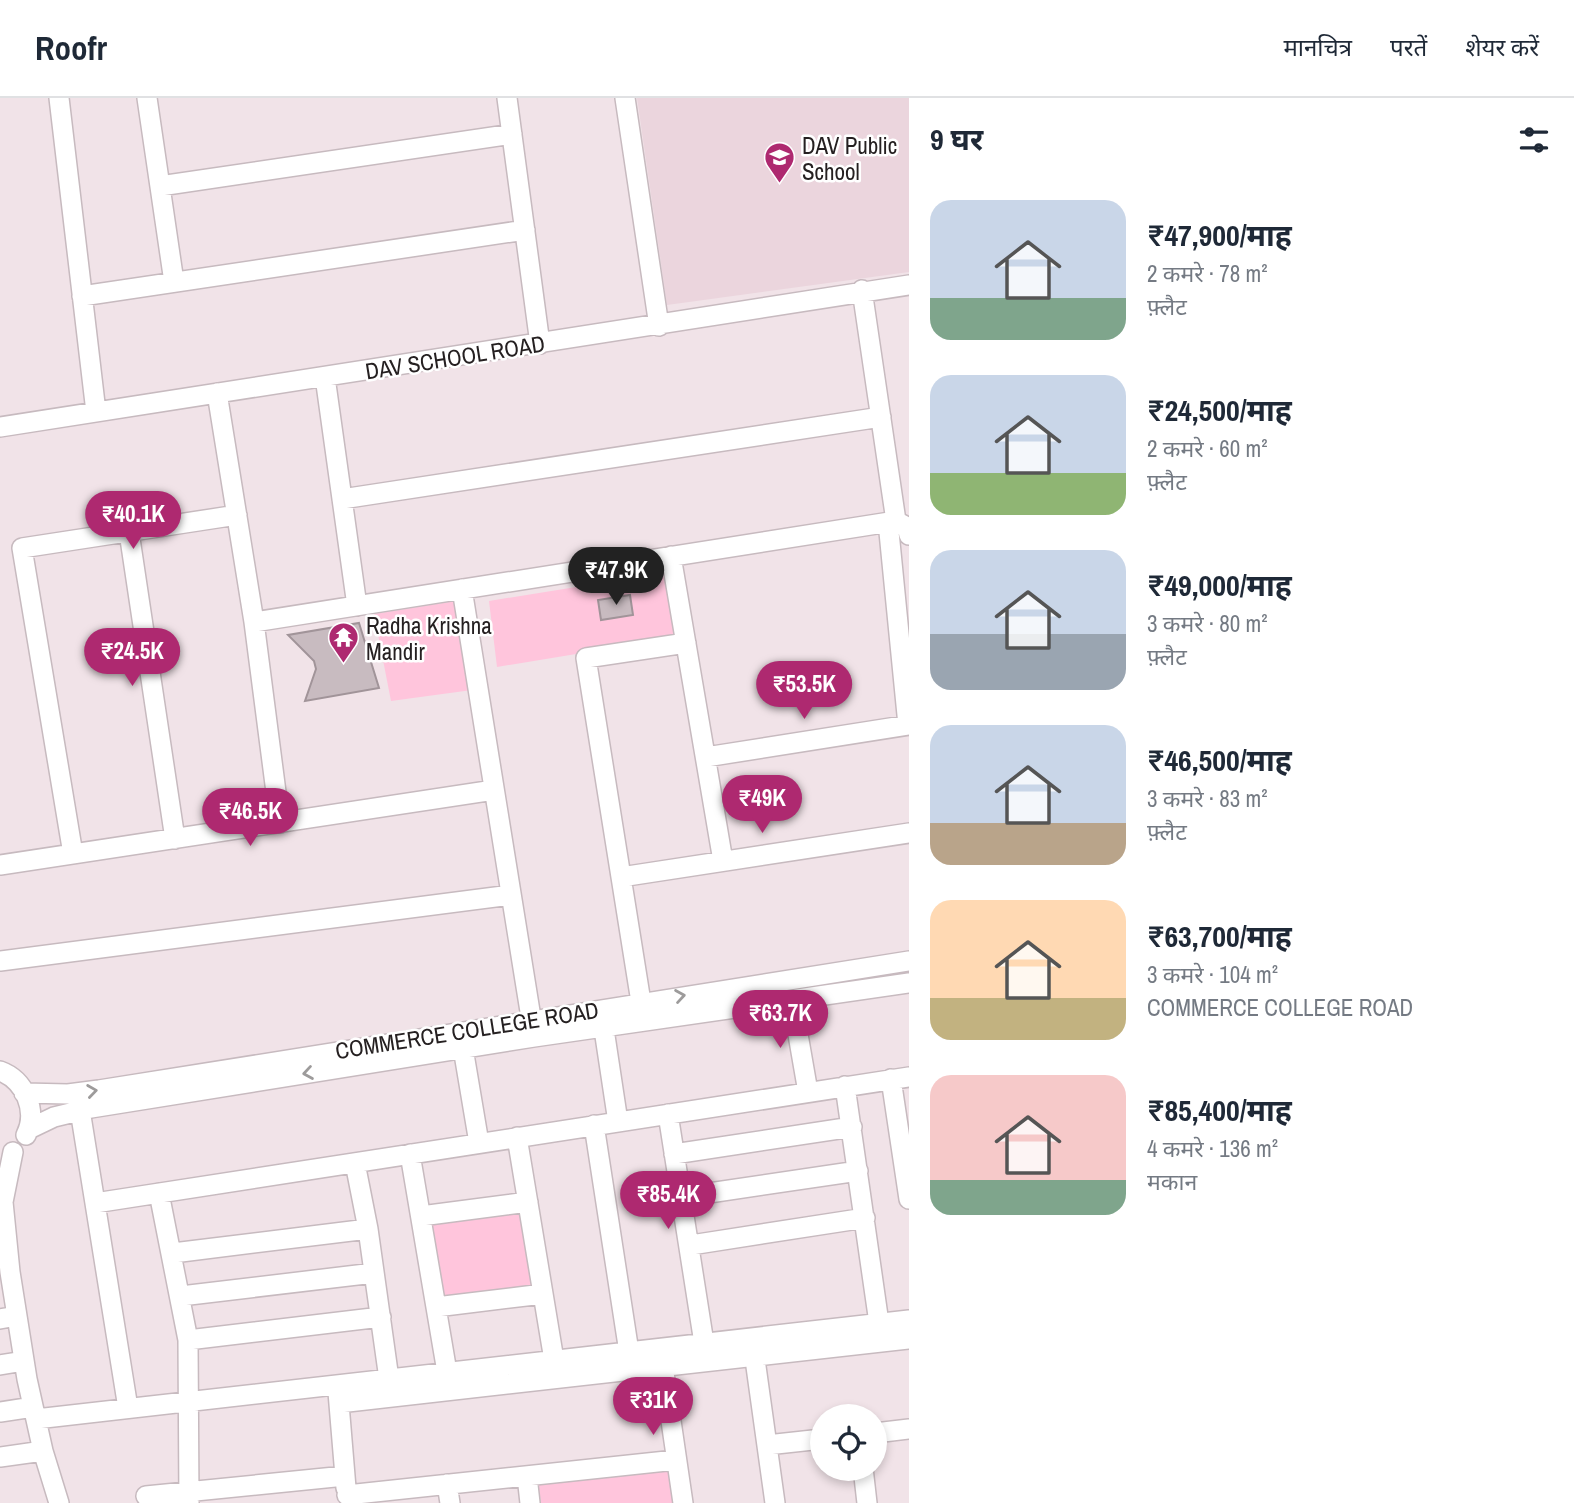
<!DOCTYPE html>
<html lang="hi">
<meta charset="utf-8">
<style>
:root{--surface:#fff;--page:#f2f2f3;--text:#1f2937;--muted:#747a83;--line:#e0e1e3;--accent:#ae2970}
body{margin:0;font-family:"Archivo Narrow","Noto Sans Devanagari",sans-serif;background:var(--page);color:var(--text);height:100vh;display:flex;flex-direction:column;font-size:26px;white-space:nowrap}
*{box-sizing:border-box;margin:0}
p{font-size:23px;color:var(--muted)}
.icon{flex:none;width:38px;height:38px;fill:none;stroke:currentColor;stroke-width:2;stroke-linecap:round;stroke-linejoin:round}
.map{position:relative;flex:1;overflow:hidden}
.sheet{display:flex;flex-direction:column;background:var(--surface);width:665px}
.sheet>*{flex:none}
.buttons{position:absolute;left:810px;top:1306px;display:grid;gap:14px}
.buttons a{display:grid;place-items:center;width:77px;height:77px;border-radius:50%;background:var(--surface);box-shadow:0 4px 10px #0003;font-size:35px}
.price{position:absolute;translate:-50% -60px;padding:0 16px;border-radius:24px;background:var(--accent);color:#fff;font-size:23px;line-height:46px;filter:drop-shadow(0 2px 4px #0008)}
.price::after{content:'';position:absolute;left:50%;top:42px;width:21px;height:16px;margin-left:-10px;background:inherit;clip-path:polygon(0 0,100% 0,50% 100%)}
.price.on{background:#222;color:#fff}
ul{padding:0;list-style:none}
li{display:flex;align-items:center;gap:21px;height:175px;padding:0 21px}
li span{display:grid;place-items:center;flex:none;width:196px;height:140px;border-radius:21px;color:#555}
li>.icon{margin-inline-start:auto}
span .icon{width:84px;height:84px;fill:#fffc;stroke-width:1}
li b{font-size:30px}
h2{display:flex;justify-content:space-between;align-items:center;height:84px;padding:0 21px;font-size:30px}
header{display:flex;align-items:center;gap:42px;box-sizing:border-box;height:98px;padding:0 35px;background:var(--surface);border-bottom:2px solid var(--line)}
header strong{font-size:33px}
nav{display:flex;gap:38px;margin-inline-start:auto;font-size:24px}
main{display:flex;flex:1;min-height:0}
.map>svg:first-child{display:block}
</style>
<header>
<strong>Roofr</strong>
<nav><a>मानचित्र</a><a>परतें</a><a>शेयर करें</a></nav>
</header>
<main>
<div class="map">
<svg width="909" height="1405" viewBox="0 0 909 1405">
<rect width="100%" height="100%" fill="#f1e3e8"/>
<path fill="#ebd5dd" d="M637 0H909V174L667 207Z"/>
<path fill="#ffc5dc" d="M669 474 679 539 497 569 489 503Z
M456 503 472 592 391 603 374 516Z
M524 1110 536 1190 442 1204 430 1124Z
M670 1373 674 1405H541L538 1385Z"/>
<path fill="#c8bbc0" stroke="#a19499" stroke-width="2" d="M630 497 633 517 601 522 598 502Z
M359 525 379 590 305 603 316 571 314 563 288 537Z"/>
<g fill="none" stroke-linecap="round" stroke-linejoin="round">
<defs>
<path id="minor" d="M59 0 96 314
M147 0 174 184
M507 0 540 246
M625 0 659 228
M160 88 512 36
M862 192 896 423
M82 198 525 132
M325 279 357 508
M217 295 254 524 280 725
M0 329 909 187
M342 401 881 319
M888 424 908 627
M129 434 175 741
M671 458 723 763
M462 491 533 932
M254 524 896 423 907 429 909 437
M706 659 909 627
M73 756 22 450 237 417
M0 767 494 692
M621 779 909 735
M0 863 511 797
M792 902 808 994
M641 904 586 560 686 545
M602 918 618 1024
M463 950 479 1045
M0 973C25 982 38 1013 26 1037
M891 981 909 1101
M845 988 879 1225
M24 995 68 996 99 992 909 863
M80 1012 128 1310
M668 1016 704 1245
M594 1027 629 1254
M29 1031 54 1019 91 1010 534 939 909 885
M517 1039 554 1262
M13 1054 3 1104 10 1174 27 1281 43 1353 59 1405
M410 1056 447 1274
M674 1056 852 1029
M355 1065 368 1131 389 1281
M159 1095 188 1242 189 1405
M682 1099 858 1073
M95 1105 909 979
M421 1118 528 1104
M691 1147 865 1120
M173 1155 368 1131
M181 1198 374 1175
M436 1209 543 1196
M0 1221 17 1218
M188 1242 381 1219
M753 1247 775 1405
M0 1267 24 1263
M663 1268 683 1405
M338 1294 346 1390
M339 1305 909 1241
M0 1314 33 1309
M36 1321 909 1222
M875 1335 909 1331
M767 1347 822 1341
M0 1359 43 1353
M863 1370 867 1405
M527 1378 530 1405
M447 1386 450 1405
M347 1397 676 1362
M146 1398 345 1378"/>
</defs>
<use href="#minor" stroke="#c7babf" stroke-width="22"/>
<use href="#minor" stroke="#fff" stroke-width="19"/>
</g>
<defs><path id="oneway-chevron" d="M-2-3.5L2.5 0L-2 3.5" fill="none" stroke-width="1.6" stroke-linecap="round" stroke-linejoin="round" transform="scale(1.75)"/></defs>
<g stroke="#9d9b9b">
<use href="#oneway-chevron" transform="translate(680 898) rotate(-9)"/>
<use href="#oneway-chevron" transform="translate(308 975) rotate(171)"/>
<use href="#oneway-chevron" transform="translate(92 993) rotate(-8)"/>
</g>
<defs>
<symbol id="school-pin" viewBox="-11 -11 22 30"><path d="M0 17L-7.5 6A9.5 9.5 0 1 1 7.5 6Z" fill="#ae2970" stroke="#fff"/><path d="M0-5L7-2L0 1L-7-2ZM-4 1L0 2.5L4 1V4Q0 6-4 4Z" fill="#fff"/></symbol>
<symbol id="temple-pin" viewBox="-11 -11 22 30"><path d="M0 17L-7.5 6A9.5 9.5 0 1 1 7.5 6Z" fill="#ae2970" stroke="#fff"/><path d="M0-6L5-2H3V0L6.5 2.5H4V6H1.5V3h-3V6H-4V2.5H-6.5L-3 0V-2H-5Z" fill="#fff"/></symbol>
</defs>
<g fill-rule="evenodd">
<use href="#school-pin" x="762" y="42" width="35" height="47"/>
<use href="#temple-pin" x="326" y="522" width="35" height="47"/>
</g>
<g text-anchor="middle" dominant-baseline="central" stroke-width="5" stroke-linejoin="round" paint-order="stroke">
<g font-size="23" fill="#252021" stroke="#fff" text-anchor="start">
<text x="802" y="47">DAV Public<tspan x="802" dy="26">School</tspan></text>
<text x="366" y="527">Radha Krishna<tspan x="366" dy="26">Mandir</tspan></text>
</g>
<g font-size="23" fill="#252021" stroke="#fff">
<text transform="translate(455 259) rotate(-9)">DAV SCHOOL ROAD</text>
<text transform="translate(467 932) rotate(-9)">COMMERCE COLLEGE ROAD</text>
</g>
</g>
</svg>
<div class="buttons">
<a><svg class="icon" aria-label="locate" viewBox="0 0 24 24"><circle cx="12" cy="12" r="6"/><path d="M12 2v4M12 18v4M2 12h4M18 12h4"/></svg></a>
</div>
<b class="price" style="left:133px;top:453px">₹40.1K</b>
<b class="price on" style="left:616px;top:509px">₹47.9K</b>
<b class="price" style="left:132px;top:590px">₹24.5K</b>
<b class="price" style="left:804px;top:623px">₹53.5K</b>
<b class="price" style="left:762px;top:737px">₹49K</b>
<b class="price" style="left:250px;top:750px">₹46.5K</b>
<b class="price" style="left:780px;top:952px">₹63.7K</b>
<b class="price" style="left:668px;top:1133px">₹85.4K</b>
<b class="price" style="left:653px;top:1339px">₹31K</b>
</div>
<section class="sheet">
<h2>9 घर<svg class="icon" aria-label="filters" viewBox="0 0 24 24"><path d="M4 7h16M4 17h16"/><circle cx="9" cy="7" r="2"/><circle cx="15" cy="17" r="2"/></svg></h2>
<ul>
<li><span style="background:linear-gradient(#c9d6e8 70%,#7fa58c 0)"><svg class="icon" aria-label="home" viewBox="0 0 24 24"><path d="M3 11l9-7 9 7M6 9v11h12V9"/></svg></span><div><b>₹47,900/माह</b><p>2 कमरे · 78 m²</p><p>फ़्लैट</p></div></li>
<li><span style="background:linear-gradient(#c9d6e8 70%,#8fb573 0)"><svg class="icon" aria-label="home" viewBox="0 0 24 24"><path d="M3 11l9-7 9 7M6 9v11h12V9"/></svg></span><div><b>₹24,500/माह</b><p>2 कमरे · 60 m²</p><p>फ़्लैट</p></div></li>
<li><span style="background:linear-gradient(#c9d6e8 60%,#9aa5b1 0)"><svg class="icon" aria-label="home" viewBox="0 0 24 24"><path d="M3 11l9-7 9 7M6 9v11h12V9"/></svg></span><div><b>₹49,000/माह</b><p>3 कमरे · 80 m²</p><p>फ़्लैट</p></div></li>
<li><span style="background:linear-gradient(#c9d6e8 70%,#b9a48a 0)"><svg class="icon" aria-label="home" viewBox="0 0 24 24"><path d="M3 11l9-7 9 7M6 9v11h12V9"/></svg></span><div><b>₹46,500/माह</b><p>3 कमरे · 83 m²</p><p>फ़्लैट</p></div></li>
<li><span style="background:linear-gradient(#ffd9b3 70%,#c2b280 0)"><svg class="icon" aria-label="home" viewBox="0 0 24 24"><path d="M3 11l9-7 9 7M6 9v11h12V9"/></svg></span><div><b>₹63,700/माह</b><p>3 कमरे · 104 m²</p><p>COMMERCE COLLEGE ROAD</p></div></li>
<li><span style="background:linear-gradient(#f6c9c9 75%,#7fa58c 0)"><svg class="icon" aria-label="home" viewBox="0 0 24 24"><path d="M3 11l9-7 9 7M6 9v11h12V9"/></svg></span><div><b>₹85,400/माह</b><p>4 कमरे · 136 m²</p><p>मकान</p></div></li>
</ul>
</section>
</main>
